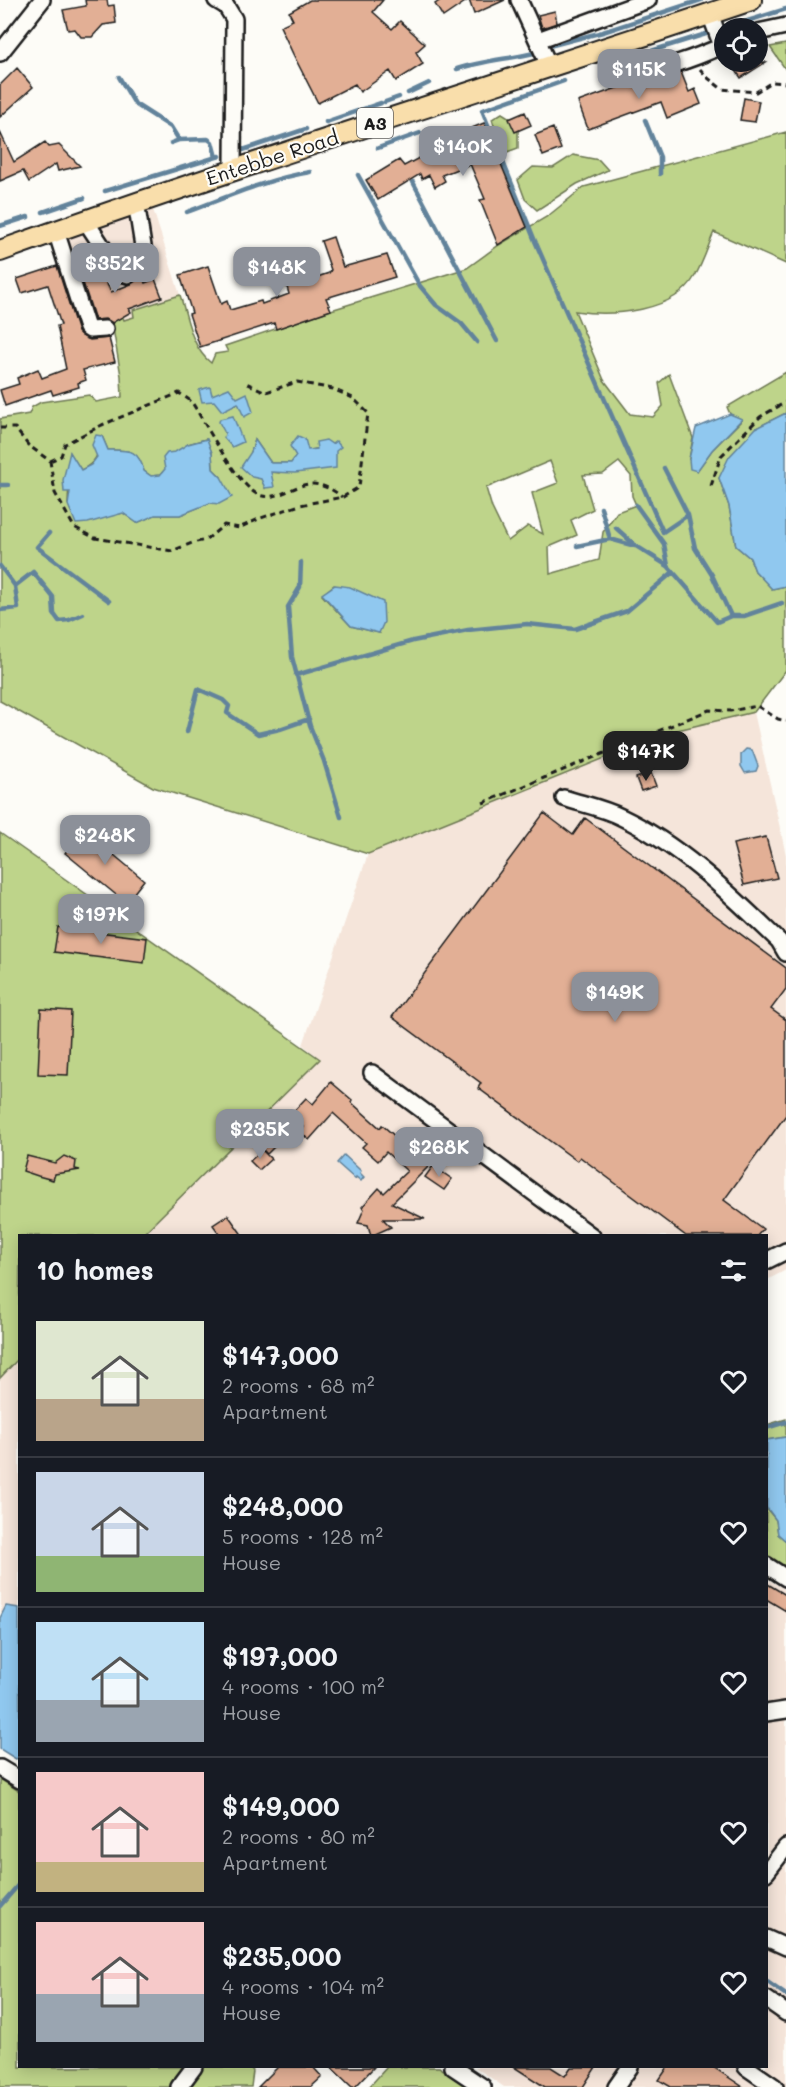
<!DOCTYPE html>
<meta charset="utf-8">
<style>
:root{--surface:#171b24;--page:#242831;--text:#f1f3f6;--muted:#9ea1a6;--line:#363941;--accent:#8c9099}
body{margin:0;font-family:Mali,sans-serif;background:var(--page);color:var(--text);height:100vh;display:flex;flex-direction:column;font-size:22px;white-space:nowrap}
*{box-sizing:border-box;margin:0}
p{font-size:20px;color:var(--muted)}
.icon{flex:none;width:33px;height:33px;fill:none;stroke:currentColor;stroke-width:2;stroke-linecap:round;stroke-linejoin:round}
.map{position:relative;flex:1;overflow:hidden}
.drawer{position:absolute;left:18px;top:1234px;width:750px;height:834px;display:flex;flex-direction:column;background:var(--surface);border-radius:0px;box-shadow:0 3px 15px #0003}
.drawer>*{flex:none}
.tools{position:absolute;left:714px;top:18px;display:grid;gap:12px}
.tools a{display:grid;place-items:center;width:54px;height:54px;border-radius:50%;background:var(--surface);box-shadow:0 3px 15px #0003;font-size:30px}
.price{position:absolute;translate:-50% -51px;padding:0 14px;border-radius:12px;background:var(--accent);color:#fff;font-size:20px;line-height:39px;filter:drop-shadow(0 2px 3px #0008)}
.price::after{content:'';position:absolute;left:50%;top:36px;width:18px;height:14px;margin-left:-9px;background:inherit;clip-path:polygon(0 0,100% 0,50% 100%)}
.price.active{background:#222;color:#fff}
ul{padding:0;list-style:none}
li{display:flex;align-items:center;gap:18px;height:150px;padding:0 18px}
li+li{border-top:2px solid var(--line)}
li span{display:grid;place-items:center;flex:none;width:168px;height:120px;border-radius:0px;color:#555}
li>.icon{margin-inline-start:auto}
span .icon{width:72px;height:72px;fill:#fffc;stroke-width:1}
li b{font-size:26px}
h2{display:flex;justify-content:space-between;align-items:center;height:72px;padding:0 18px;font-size:26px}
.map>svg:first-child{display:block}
</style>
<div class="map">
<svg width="786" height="2087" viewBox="0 0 786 2087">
<rect width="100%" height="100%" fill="#fdfcf7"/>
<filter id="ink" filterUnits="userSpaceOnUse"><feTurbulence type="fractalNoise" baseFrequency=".0167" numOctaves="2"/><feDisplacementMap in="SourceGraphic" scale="12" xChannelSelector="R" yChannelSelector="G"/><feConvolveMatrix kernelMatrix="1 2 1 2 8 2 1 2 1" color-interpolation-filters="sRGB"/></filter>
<g filter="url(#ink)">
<path fill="#f5e5da" d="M151 203 180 295 133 310 134 317 124 321 121 314 90 322 63 239Z
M754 712 786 855V1270L767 1280 766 1236H141L320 1059 303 1045 368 854 669 732Z
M19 1357V1608L6 1606 1 1616 0 1377Z
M767 1579 786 1590V2087H504L475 2067H766Z"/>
<path fill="#bed48a" stroke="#6d7853" stroke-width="1.5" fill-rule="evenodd" d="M786 44V70L770 47Z
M502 113 518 123V148L507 152 498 138 492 119Z
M786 132V264L714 232C708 246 703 263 695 276 675 312 612 317 575 311L604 380 630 414 653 417 663 406 659 383 669 374 693 438 689 459 697 471 712 450 742 420 730 414 727 407 786 372V413L756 428 719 478 729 506 736 546 750 558 755 571 772 589 786 586V670L754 712 669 732 368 854 153 787 0 701V419L29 414 32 407 41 402 89 395 96 402 122 397 121 376 111 316 121 313 124 320 134 317 133 310 180 295C188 319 191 347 211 363L215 354 228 352 225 346 331 310 467 268 499 245 548 216 584 187ZM102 436 108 450C129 450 138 449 144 471L151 476 160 475 188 444 206 439 212 453 213 469 221 477 210 503 180 515H155L137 523 123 513 106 517 68 504 70 453 81 470C98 462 98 453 102 436ZM255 440 271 463H291C301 449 317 450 332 444L279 473 271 472 265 488 251 452ZM550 461 558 483 532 493 543 534 528 526 508 541 492 508 486 488ZM619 462 631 476 632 496 636 505 617 512 603 532 599 560 550 574 549 547 577 535 571 520 593 509 583 475 603 474ZM334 585 379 633 351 626 322 595Z
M573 155 599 160 608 170 577 184 537 210 525 199 518 180 533 167 553 168Z
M0 833 320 1059 141 1236H20L19 1358 0 1378Z
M786 1419V1437L767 1440 766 1425Z
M766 1508 776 1520 778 1534 786 1541V1569L767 1557Z
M0 1779 19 1791 20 2067H190L175 2087H0Z
M198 2067H249L253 2071 251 2087H185Z
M387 2067H439L469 2087H369Z"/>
<path fill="#90c8ef" stroke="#62839b" stroke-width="1.5" d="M210 387 212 395 229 388 237 398 247 393 253 412 244 417 238 403 222 411 214 401 202 402 199 390Z
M786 413V586L772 589 755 571 750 558 736 546 729 506 719 478 729 457 756 428Z
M730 414 742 419 712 450 697 471 690 469 689 459 696 428Z
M233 416 243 442 232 447 224 438 225 433 219 422 220 419Z
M96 435 102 436 108 450C130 450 138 449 144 471L151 476 160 475 165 469 163 458 167 453 175 452 188 444 207 439 212 453 213 469 221 477 232 497 219 504 210 503 180 515H155L137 523 123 513 88 523 76 524 68 505 70 492H64L63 480 70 452 81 470 91 465 97 457 92 445Z
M298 436 305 439 308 450 317 449 316 442 326 440 332 444 336 441 341 447 336 451V468L295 473 271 472 274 487 265 488 261 479 252 477 241 467 251 452 255 440 271 463H291L296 456 290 446Z
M335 585 350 587 383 602 384 622 379 633 351 626 322 594Z
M746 749 752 750 758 766 756 771 745 773 741 766V754Z
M344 1155 361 1171 360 1173 364 1177 361 1181 356 1177 355 1179 337 1163Z
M786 1437V1541L778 1534 776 1520 767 1508V1440Z
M6 1606 19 1608 20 1756 16 1759 0 1749V1618Z"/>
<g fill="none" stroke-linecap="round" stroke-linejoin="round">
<path stroke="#62839b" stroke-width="4.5" d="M722 29 786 9
M549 46 603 32 701 0
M632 57 706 34
M457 69C482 61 508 59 534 53
M119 77 135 104 171 127 179 140
M408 93 429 83
M385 102 399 97
M485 109 564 81
M482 110 535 241 663 532 688 515
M645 120 660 157V174
M326 122 381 103
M171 143 179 140 208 139 212 142 216 157
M238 145 243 150 306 129
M378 148 420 133
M358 175 420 286 436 305 461 323 477 342
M413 182 497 341
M105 191 220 156
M43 212 84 198
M187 212C227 197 267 179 310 172
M0 226 28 217
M664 468 688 515 695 548 712 575 731 616
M0 485H8
M636 505 664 544 668 566
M601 508 610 539
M616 528 636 546 668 566 717 622 731 616H744L782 603
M49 533 37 547 109 601
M577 546 610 539 635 546
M301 562 300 587 288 607 292 657 310 726 324 761 341 817
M0 566 15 586 18 608 0 610
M15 586 33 572 53 597 54 614 59 621 69 620 83 614
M296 675 413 641 468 630 527 624 575 629 627 611 673 572
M187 732 198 689 223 700 229 706 227 713 258 734 280 729 309 719
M766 1428 786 1422
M0 1906 20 1883
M766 1981 786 1995"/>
</g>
<path fill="#e2af95" stroke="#1c1c1c" stroke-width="1.5" d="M85 0H107L108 6 114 5 116 23 103 25 92 37H81L75 29 68 30 63 10 86 6Z
M310 0H383L373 12 392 29 400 21 425 44 416 52 423 64 396 81 390 71 360 92 355 84 318 103 293 54 280 26 293 20 289 12Z
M441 0H468L443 17 435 4Z
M469 0H505L474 14Z
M555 11 557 23 542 28 538 15Z
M730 62H766L741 78Z
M17 68 33 87 0 117V85Z
M681 72 689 92 695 89 701 104 667 118 661 102 588 129 578 102 639 80 641 85Z
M744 98 759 101 755 122 740 120Z
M525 112 531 125 515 132 509 119Z
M484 123 527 227 498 245 480 200 485 199 470 164 442 175 445 181 435 187 429 175 422 179 420 174 378 200 366 180 399 160 404 166 438 148 436 143Z
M553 128 561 149 543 156 535 135Z
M0 132 14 162 45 142 49 147 59 145 80 166 58 171 56 164 29 182 23 171 0 181Z
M333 237 343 267 387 255 395 277 326 298 331 310 276 329 274 323 200 347 189 314 192 313 180 275 208 266 221 304 227 301 230 310 261 301 262 304 289 294 287 287 329 273 331 270 321 241Z
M95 260 111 292 131 284 136 280H144L145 283 155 279 162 297 129 309 131 312 112 323 105 319 95 320 78 267Z
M57 266 78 332 82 336 90 340 109 338 115 362 83 370 86 380 78 383 79 387 53 395 51 390 5 406 0 390 19 384 17 378 38 369 42 378 66 369 57 326 61 325 48 285 22 293 17 279Z
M651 773 656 786 641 791 636 778Z
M544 813 573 835 585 818 786 968V989L771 1009 786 1020V1115L724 1200 763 1229 757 1236H686L580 1157 577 1161 478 1088 481 1083 392 1017Z
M84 830 144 880 126 903 65 853Z
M766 837 777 878 744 885 733 844Z
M58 927 147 938 144 963 54 952Z
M41 1009 71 1011 68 1075 38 1074Z
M331 1082 352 1100 351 1102 380 1128 382 1125 429 1166 392 1203 425 1219H383L391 1227 371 1236 368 1225 358 1223 364 1209 362 1207 379 1188 384 1193 407 1171 386 1152 378 1161 362 1147 366 1143 333 1113 309 1140 299 1131 303 1127 290 1115 306 1098 313 1104Z
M266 1136 276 1145 267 1154 258 1145Z
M262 1150 271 1159 259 1170 250 1161Z
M27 1156 55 1163 64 1156 76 1161 75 1169 80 1170 55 1174 53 1180 38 1176 23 1171Z
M433 1166 452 1179 444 1190 425 1177Z
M228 1215 243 1236H221L213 1225Z
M766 1583 786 1595V1611L766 1599Z
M278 2067H313L322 2077 311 2087H258Z
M331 2067H374L355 2087H352Z
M514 2067H551L565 2076 571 2067H596L583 2087H545Z
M668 2067H713L743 2087H671L659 2080Z"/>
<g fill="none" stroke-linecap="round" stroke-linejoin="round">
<defs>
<path id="minor" d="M216 0 226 6 234 19 233 169
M519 0 550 68
M758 32 786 26
M538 40 648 0
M615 46C622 54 629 64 639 68 654 75 706 53 722 46L710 14
M0 53 42 0
M136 202 146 265 140 271
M85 220 119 272 128 275
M56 231 87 328 90 330 105 329
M564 798C582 804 603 808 621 817 682 846 731 895 779 941L786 953
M372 1073 592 1236
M766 1261 786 1251
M766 1565 786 1578
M766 1713 786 1710
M0 1768 20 1780
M766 1873 786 1847
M766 1938 786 1947
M766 1999 786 2013
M453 2067 483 2087
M746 2067 775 2087
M179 2087 194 2067
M616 2087 630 2067"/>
<path id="major" d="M0 251C248 162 501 84 751 0"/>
</defs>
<use href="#minor" stroke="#1c1c1c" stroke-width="20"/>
<use href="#major" stroke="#1c1c1c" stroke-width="24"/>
<path stroke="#1c1c1c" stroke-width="3" stroke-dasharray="6 4.5" stroke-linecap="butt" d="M700 69 708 78 722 89 756 92 772 82 786 83
M0 428H15L28 445 50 461 55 493 74 527 95 538 172 551 192 543 206 540 224 525 239 528 261 518 300 505 343 497 359 487 368 413 353 398 333 389 297 382 266 392 246 383
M50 461 61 456 65 444 102 425 179 393 191 401C205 422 238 487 259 495 278 502 295 483 313 484 324 485 334 490 342 497
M711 486 721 456 760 417 786 402
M483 803 709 710 730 711 757 706 778 719 786 721"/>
<use href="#minor" stroke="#fdfcf7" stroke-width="15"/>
<use href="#major" stroke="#f9deab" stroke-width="20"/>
</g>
</g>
<g text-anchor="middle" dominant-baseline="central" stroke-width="4.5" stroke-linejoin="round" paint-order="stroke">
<rect fill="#fdfcf7" stroke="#605f5e" stroke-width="1.5" x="357" y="108" width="36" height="30" rx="4.5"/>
<g font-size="18" font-weight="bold" fill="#1c1c1c">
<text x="375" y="123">A3</text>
</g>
<g font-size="20" fill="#1c1c1c" stroke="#fdfcf7">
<text transform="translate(272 157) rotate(-18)">Entebbe Road</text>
</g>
</g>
</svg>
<div class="tools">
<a><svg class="icon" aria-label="locate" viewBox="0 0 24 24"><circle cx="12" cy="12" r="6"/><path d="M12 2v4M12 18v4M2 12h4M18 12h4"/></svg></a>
</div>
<b class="price" style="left:639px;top:100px">$115K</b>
<b class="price" style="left:463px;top:177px">$140K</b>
<b class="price" style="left:115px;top:294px">$352K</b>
<b class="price" style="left:277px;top:298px">$148K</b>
<b class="price active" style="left:646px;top:782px">$147K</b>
<b class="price" style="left:105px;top:866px">$248K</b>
<b class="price" style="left:101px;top:945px">$197K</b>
<b class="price" style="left:615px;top:1023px">$149K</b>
<b class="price" style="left:260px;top:1160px">$235K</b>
<b class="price" style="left:439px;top:1178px">$268K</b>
<section class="drawer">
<h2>10 homes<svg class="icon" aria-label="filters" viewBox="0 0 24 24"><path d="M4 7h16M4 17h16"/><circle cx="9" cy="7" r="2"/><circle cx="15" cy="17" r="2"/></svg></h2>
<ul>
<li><span style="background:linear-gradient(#dfe7d0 65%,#b9a48a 0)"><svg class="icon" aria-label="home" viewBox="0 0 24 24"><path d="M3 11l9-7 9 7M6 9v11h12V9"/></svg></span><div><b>$147,000</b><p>2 rooms · 68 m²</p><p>Apartment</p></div><svg class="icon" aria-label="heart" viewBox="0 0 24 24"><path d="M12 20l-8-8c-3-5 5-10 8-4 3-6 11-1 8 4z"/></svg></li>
<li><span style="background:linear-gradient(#c9d6e8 70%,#8fb573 0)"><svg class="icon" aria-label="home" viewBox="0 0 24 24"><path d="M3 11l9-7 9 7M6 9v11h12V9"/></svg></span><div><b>$248,000</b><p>5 rooms · 128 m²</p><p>House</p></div><svg class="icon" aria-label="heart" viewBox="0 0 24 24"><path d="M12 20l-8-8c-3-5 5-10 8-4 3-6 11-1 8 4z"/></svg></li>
<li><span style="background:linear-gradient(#bfe0f5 65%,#9aa5b1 0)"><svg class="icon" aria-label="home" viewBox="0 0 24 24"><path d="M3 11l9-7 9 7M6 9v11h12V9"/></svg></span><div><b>$197,000</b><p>4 rooms · 100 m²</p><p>House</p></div><svg class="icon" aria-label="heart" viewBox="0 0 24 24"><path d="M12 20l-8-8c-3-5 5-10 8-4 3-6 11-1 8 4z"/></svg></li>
<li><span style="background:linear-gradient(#f6c9c9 75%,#c2b280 0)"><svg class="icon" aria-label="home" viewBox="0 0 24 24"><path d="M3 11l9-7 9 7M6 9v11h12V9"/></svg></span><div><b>$149,000</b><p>2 rooms · 80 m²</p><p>Apartment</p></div><svg class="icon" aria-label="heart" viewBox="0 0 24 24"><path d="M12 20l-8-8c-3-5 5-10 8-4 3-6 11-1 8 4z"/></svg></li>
<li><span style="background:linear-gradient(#f6c9c9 60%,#9aa5b1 0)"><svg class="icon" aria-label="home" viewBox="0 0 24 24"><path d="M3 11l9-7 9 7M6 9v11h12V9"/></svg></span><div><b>$235,000</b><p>4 rooms · 104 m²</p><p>House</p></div><svg class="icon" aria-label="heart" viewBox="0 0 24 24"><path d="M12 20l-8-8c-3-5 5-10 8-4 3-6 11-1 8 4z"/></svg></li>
</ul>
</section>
</div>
